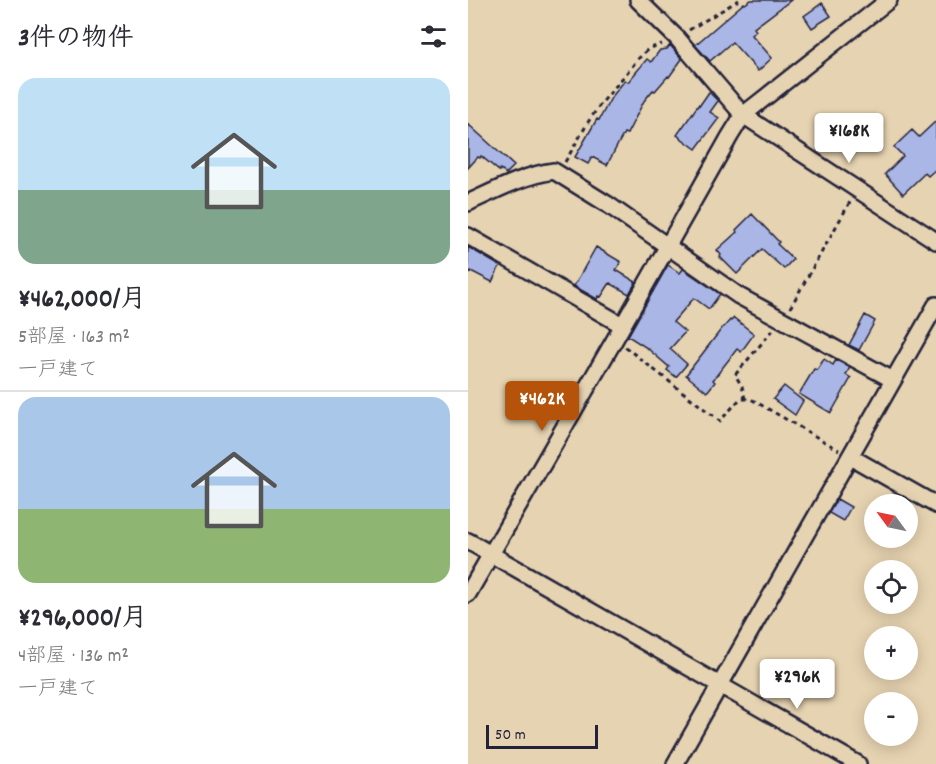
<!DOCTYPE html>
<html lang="ja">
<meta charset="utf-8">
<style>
:root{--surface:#fff;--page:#f7f7f7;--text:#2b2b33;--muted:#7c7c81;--line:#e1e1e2;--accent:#b45309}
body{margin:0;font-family:Dekko,"Klee One",sans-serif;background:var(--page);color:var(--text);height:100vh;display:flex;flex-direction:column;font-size:22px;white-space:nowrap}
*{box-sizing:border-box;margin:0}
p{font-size:20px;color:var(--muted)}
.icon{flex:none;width:33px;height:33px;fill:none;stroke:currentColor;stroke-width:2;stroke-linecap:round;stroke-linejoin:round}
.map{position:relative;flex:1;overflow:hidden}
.sheet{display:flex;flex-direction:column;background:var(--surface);width:468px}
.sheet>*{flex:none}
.needle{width:39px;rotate:303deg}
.controls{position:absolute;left:396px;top:494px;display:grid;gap:12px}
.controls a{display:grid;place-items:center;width:54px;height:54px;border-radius:50%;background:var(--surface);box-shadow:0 3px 15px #0003;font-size:30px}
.scale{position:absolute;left:18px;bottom:15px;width:112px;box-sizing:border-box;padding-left:6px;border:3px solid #22223b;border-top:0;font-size:16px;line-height:21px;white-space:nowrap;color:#22223b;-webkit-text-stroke:4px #e6d3b1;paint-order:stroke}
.price{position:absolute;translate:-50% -51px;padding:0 14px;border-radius:6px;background:#fff;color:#222;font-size:20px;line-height:39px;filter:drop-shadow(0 2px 3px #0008)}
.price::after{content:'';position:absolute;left:50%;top:36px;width:18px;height:14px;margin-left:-9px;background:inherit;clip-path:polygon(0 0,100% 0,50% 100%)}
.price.selected{background:var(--accent);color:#fff}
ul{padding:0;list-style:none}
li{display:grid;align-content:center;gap:12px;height:318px;padding:0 18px}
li+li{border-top:2px solid var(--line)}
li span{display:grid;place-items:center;height:186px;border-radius:18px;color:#555}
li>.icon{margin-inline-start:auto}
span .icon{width:108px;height:108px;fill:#fffc;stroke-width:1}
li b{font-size:26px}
h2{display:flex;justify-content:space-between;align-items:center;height:72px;padding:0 18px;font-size:26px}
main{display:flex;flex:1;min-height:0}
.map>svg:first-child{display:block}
</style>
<main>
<section class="sheet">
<h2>3件の物件<svg class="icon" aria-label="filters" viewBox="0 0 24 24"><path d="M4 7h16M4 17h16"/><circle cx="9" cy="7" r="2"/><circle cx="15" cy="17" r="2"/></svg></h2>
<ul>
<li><span style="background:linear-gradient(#bfe0f5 60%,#7fa58c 0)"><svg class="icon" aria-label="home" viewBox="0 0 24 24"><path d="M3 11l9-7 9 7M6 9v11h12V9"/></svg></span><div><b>¥462,000/月</b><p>5部屋 · 163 m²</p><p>一戸建て</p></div></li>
<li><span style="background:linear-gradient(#a9c7e8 60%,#8fb573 0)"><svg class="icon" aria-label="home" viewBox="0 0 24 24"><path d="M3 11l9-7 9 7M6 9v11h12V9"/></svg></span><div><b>¥296,000/月</b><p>4部屋 · 136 m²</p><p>一戸建て</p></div></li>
</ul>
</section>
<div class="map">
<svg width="468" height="764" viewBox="0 0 468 764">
<rect width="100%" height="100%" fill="#e6d3b1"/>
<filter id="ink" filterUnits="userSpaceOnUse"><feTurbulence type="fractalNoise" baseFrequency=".0167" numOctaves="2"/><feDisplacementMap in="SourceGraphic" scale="12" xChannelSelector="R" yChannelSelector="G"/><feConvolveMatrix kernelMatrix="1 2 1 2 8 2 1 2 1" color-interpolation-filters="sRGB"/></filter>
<g filter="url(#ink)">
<path fill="#aab6e6" stroke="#22223b" stroke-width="1.5" d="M283 0H323L286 28 288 31 284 35 304 58 290 71 264 42 242 61 227 45 276 3 277 4Z
M354 3 363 16 344 28 336 16Z
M202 45 214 59 201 77 200 76 187 91 185 90 176 101 159 134 156 133 139 165 124 157 120 164 107 157 129 119 131 120 143 98 157 80 160 82 179 59 183 62 192 50 199 49Z
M241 92 250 101 242 112 251 118 228 149 209 135 231 104 232 105Z
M468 121V169L460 176 457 173 435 194 417 174 435 156 426 147 444 130 451 137Z
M0 124 46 166 38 174 32 169 31 171 13 156 12 158 10 157 0 168Z
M284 214 311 242 309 244 325 259 316 269 294 249 269 274 252 257 253 255 249 250 269 232 268 230Z
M0 247 32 266 24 282 3 271 0 275Z
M128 247 153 262 148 270 168 282 161 294 142 283 133 297 131 296 129 299 106 286Z
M200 265 212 273 215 269 252 294 241 309 226 298 205 322 217 332 202 349 219 364 208 377 199 370 201 367 179 348 160 336Z
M397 315 407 321 391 350 381 345Z
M266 318 286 334 273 352 269 349 245 380 247 382 239 392 218 375 255 327H256L262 320 263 321Z
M356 359 365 365 368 360 382 367 378 375 383 378 363 413 331 394 346 369 349 370Z
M316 386 335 401 327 415 305 399Z
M369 499 383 507 375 521 361 513Z"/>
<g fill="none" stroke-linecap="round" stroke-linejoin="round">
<defs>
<path id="street" d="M170 0 209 38 275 115 468 241
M0 203C28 190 56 175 86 171L139 204 271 296 425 380
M0 236 154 325
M383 457 468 505
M0 541 390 764
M0 594 147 339 262 136 275 115 421 0
M207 764 468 305"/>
</defs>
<use href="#street" stroke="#22223b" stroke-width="20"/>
<path stroke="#22223b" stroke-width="3" stroke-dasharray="4.5 4.5" stroke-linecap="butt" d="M221 30 271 0
M97 162 122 119 132 105 171 58 180 49 194 44
M322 308 382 202
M157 347 252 421 272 399H283L371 450
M277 399 274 386 267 375 305 330"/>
<use href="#street" stroke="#e6d3b1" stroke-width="15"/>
</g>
</g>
</svg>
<div class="controls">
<a><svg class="needle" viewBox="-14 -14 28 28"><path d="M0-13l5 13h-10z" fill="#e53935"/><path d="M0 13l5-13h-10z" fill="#7c7c81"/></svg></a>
<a><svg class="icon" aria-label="locate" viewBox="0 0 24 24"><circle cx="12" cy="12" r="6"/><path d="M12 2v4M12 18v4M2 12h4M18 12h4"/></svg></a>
<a>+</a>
<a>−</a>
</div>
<div class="scale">50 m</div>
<b class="price" style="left:381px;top:164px">¥168K</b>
<b class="price selected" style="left:74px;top:432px">¥462K</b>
<b class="price" style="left:329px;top:710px">¥296K</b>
</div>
</main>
